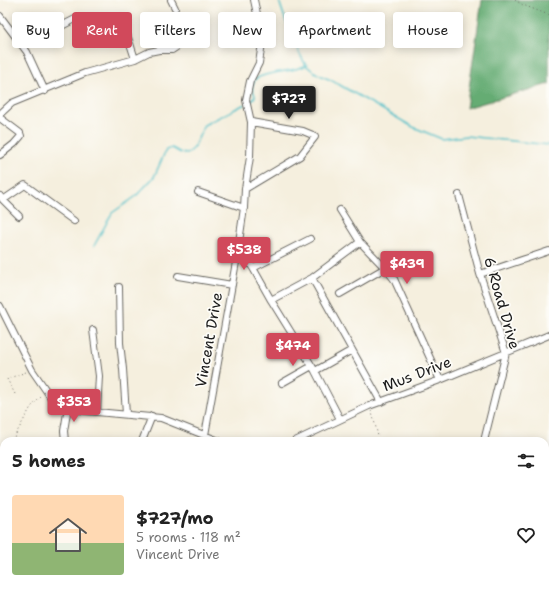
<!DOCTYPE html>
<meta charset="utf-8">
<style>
:root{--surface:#fff;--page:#f6f6f6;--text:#222;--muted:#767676;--line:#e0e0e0;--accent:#d1495b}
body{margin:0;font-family:"Shantell Sans",sans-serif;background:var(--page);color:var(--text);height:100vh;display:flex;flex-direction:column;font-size:15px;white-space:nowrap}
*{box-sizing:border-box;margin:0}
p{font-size:13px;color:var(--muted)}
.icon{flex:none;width:22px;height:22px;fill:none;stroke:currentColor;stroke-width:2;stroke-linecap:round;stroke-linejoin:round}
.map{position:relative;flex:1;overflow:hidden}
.details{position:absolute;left:0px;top:437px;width:549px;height:156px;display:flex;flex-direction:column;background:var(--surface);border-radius:12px 12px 0 0;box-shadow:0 2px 10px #0003}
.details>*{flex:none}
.guide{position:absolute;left:12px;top:12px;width:525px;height:36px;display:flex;gap:8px}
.price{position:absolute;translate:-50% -34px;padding:0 9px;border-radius:4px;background:var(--accent);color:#fff;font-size:13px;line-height:26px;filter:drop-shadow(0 1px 2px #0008)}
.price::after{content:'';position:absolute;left:50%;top:24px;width:12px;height:9px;margin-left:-6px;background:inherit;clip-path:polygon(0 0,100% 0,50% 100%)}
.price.selected{background:#222;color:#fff}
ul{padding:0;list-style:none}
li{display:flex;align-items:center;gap:12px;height:100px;padding:0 12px}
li+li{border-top:1px solid var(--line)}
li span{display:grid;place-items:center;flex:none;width:112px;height:80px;border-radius:4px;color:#555}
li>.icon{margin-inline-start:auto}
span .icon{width:48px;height:48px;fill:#fffc;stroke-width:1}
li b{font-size:17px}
h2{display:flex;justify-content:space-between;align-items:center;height:48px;padding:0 12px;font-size:17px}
.tag{padding:0 14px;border-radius:4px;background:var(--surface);box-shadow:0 2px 10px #0003;font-size:14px;line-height:36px}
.tag.selected{background:var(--accent);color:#fff}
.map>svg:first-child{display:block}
</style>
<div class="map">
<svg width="549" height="593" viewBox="0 0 549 593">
<rect width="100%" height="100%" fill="#fdfcf7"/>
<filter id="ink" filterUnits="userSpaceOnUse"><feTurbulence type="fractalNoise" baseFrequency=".025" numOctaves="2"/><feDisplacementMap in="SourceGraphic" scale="8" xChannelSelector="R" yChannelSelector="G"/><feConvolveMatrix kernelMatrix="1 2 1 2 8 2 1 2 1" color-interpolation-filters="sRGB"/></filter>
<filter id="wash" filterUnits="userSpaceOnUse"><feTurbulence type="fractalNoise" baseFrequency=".012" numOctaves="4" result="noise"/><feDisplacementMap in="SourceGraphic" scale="16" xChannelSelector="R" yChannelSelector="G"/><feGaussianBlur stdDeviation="0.9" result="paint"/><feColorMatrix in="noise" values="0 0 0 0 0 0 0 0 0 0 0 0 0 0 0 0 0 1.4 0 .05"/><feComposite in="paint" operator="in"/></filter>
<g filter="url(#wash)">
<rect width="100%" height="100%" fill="#f5efde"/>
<path fill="#65ac73" stroke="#406448" d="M482 0H549V84L466 108Z"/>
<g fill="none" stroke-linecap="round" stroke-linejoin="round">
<path stroke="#53c1ca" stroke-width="1.5" d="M279 0C282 12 299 57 307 66 314 73 323 77 331 80L413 127 442 139 466 136 549 145
M249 102 252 101 255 96 252 87 255 79C271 70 292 73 307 65
M94 246 112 213 135 197 154 177 166 150 172 148 181 153 187 154 194 148 204 125 245 104"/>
</g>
</g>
<g filter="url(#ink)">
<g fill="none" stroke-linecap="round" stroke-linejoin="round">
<defs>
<path id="minor" d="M171 0 175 8
M0 16 27 52 45 91
M124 25 135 59
M23 46 77 18
M0 114 12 103 85 73 135 59 149 52 159 50H172L187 40 203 39
M0 118 20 133 21 136 14 144 0 155
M245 189 300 156 315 137V136L303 131 251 122
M198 192 244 208
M459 195 480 274 506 353 484 441
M0 196 3 200 25 185 74 221
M3 200 19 216
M340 210 360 242 385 268 394 279 440 380
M238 252 245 256 253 268 271 300 315 371 340 419
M253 268 310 239
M480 274 549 251
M178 276 232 285
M312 278 381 402
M119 287 120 343 123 369 126 414
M340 294 385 268
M271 300 312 278 360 242
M0 306 32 370 52 399 68 407 86 411 161 418 219 441
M93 330 99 376 97 412
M315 371 352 350
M282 383 312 366
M205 435 236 262 244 208 245 189 250 157 251 122 246 100 250 81 259 63 262 43 260 28 254 0
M65 441 64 431 68 407
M142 441 152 416
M295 441 369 406 440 380 549 335
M545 515 549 503
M545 540 549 541
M44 589 48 593
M52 593 57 589
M187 593 189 589
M254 593 256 589
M321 593V589
M416 593 417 589"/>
</defs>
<use href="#minor" stroke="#686660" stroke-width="8"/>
<path stroke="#686660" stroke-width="1" stroke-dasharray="1 3" stroke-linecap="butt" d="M515 0 523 5 549 15
M15 394 7 379 26 372
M371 411C373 414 378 436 379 441
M12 441 31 407 42 396
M0 455 4 452
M0 526 4 529"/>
<use href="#minor" stroke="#fff" stroke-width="6"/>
</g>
</g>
<g text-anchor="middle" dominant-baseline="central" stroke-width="3.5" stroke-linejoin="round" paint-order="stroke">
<g font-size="15" fill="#1c1c1c" stroke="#fdfcf7">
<text transform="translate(502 303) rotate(74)">6 Road Drive</text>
<text transform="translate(209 340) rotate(-80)">Vincent Drive</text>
<text transform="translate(417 374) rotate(-21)">Mus Drive</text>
</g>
</g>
</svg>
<b class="price selected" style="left:289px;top:120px">$727</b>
<b class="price" style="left:244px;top:271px">$538</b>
<b class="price" style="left:407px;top:285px">$439</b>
<b class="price" style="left:293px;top:367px">$474</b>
<b class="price" style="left:74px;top:423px">$353</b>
<div class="guide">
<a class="tag">Buy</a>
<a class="tag selected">Rent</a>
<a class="tag">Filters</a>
<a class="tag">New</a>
<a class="tag">Apartment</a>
<a class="tag">House</a>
</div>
<section class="details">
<h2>5 homes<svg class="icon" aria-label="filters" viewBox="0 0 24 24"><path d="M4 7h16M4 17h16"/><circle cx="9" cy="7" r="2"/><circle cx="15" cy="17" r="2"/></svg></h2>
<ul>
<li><span style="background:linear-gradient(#ffd9b3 60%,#8fb573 0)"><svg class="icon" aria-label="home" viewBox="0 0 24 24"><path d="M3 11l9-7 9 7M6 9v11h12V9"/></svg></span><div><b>$727/mo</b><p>5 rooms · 118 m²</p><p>Vincent Drive</p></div><svg class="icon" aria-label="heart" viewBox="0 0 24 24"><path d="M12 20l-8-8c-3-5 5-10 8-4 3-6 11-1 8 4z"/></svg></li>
</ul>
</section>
</div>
